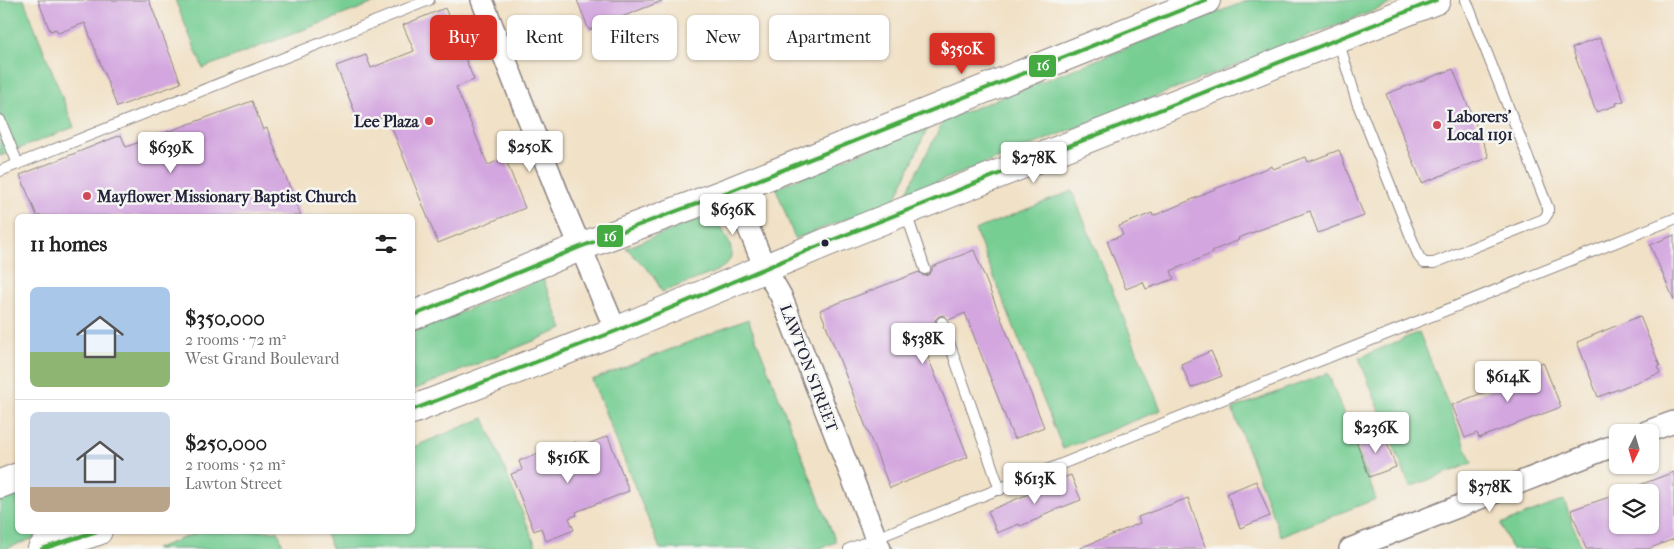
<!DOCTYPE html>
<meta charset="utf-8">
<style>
:root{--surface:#fff;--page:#f2f2f2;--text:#222;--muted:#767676;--line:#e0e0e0;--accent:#d93025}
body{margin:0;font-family:"IM FELL French Canon",serif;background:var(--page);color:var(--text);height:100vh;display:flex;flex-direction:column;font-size:19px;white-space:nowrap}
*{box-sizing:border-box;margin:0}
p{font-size:16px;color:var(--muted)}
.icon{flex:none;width:28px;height:28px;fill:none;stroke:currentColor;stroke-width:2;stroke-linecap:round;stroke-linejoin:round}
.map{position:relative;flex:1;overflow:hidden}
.drawer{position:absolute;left:15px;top:214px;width:400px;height:320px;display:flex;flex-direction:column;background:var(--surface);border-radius:8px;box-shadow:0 1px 4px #0004}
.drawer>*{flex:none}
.hud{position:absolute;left:430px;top:15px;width:475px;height:45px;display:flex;gap:10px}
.needle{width:32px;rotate:185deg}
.tools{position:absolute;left:1609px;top:424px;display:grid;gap:10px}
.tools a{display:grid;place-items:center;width:50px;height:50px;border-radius:8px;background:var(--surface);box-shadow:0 1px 4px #0004;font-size:25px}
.price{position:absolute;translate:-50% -42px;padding:0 11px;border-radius:5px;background:#fff;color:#222;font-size:16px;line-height:32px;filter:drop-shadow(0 1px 2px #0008)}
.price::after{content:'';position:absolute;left:50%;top:30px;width:15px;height:11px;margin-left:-8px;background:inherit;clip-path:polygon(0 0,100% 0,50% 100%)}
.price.active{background:var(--accent);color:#fff}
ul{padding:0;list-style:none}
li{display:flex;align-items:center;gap:15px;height:125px;padding:0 15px}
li+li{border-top:1px solid var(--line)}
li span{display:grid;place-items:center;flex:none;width:140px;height:100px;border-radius:8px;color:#555}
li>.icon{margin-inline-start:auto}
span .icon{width:60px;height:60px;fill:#fffc;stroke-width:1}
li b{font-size:21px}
h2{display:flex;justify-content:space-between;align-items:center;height:60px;padding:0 15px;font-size:21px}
.tag{padding:0 18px;border-radius:8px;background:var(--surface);box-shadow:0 1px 4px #0004;font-size:18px;line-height:45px}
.tag.active{background:var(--accent);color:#fff}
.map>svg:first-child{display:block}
</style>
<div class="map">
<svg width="1674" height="549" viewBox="0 0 1674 549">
<rect width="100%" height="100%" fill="#f6f6f2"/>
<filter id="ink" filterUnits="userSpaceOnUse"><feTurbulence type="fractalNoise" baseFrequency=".02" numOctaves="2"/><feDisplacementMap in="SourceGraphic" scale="10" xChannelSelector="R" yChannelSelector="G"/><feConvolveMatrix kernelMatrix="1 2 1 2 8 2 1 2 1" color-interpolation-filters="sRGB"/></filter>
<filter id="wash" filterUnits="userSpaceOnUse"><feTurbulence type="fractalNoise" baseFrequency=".0096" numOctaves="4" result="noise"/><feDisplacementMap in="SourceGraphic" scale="20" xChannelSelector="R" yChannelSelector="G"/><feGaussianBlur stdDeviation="1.12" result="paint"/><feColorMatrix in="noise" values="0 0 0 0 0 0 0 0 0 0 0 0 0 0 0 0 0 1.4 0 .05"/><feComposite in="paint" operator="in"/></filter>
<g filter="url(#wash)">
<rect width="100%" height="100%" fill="#f1e1c6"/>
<path fill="#77ce93" stroke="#4c7867" d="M0 0H24L74 127 0 156Z
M175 0H382L203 68Z
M1249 0H1401L905 195 944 120Z
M930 123 895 200 795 239 776 188Z
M1072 191 1161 410 1063 449 975 230Z
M699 219C715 220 718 221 726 236 741 263 721 270 699 278 687 283 675 287 662 292L654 276 626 248Z
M543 279 563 329 413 390V331Z
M748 319 836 542 819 549H660L592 380Z
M1419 332 1472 463 1410 487 1359 358Z
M1328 373 1376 499 1281 536 1232 409Z
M484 418 537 549H332L325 531H412L413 447Z
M17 488 18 531H53L5 549H0V495Z
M1564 500 1582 549H1511L1501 524Z
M201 531H278L284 549H155Z"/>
<g id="blocks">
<path fill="#d3a6df" d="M38 0H149L181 83 117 107 85 23 58 33 56 29 50 31Z
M577 0H662V1L589 30Z
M445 8 474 80 456 87 488 165 505 158 525 208 438 243 387 116 361 127 336 66 366 55 371 68 414 51 403 25Z
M1600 38 1624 101 1616 103 1617 105 1596 112 1572 48Z
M1453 69 1489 157 1422 183 1386 94Z
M252 101 263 130 267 128 301 216H37L20 175 121 135 126 147Z
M1339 150 1364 216 1318 233 1310 211 1238 238 1239 240 1212 251 1213 253 1171 271 1174 279 1146 289 1143 282 1126 289 1107 241 1123 235 1119 226 1152 213 1153 216 1205 194V193L1272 166 1273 169 1306 157 1308 162Z
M1674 235V300L1650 245Z
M974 250 1044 427 1014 439 965 313 949 320 944 315 939 316 935 320 936 325 918 332 968 457 890 488 820 310 919 272 923 276 928 275 932 271V267Z
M1640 316 1660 366 1658 367 1660 373 1598 397 1577 342Z
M1211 351 1222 376 1191 388 1181 364Z
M1543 362 1561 407 1479 438 1477 433 1465 438 1452 405 1497 387 1495 382Z
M1382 430 1396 467 1369 477 1356 440Z
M608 436 629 491 576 512 577 515 569 518 574 530 546 541 541 528 534 531 511 474 522 470 519 461 541 452 542 454 576 442 578 448Z
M1674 472V539L1648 549H1586L1571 510 1618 494V525H1650V492H1621Z
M1071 475 1081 500 1042 515 1043 517 1020 526 1019 524 997 533 988 511 1045 487 1044 485Z
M1256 481 1270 516 1240 528 1227 493Z
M1188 498 1206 549H1078L1140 523 1138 517Z"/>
</g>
</g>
<g filter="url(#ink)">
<use href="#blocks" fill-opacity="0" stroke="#8a8280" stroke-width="1"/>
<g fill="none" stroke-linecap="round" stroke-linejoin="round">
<defs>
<path id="service" d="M1338 40 1357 102 1419 257 1424 263H1434L1544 219 1548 213V208L1466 0
M0 120 18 164
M0 171 429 0
M906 213 925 269
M942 322 1000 490
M849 549 1674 219"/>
<path id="minor" d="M482 0 558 194 616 331
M733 190 765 268 781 296 880 549
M1646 432 1674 422
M1350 549 1618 444"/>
<path id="secondary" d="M412 316 580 247 733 190 1206 0
M412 410 616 331 830 241 1436 0
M0 484 18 477
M42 549 98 531"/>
</defs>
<use href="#service" stroke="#8a8280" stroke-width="12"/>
<use href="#minor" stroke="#8a8280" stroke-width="24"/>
<use href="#secondary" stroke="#8a8280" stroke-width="30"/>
<use href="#service" stroke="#fff" stroke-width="10"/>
<use href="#minor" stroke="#fff" stroke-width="21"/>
<use href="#secondary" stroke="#fff" stroke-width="28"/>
<defs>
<path id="bus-1" d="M412 316 580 247 733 190 1206 0
M412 410 616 331 830 241 1436 0
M42 549 97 531"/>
</defs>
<use href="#bus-1" stroke="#f6f6f2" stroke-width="8"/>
<use href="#bus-1" stroke="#44aa42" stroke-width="4"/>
</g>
</g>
<g fill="#d1495b" stroke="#f6f6f2" stroke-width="2">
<circle cx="429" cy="121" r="5"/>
<circle cx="1437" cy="125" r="5"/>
<circle cx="87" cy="196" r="5"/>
</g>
<circle fill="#22223b" stroke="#f6f6f2" stroke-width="2" cx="825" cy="243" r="4.5"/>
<g text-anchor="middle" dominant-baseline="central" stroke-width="5" stroke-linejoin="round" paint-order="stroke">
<g font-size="16" font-weight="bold" fill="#22223b" stroke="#f6f6f2" text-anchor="start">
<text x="1447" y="116">Laborers'<tspan x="1447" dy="18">Local 1191</tspan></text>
<text x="419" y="121" text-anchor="end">Lee Plaza</text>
<text x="97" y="196">Mayflower Missionary Baptist Church</text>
</g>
<g font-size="16" fill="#22223b" stroke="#f6f6f2">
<text transform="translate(809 368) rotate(69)">LAWTON STREET</text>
</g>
</g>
<g stroke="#f6f6f2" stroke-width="2">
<rect x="1028" y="54" width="29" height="24" rx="5" fill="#44aa42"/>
<rect x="596" y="224" width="28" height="24" rx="5" fill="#44aa42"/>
</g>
<g font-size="14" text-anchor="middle" font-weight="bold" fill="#fff">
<text x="1043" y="70">16</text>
<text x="610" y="241">16</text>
</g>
</svg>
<div class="tools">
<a><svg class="needle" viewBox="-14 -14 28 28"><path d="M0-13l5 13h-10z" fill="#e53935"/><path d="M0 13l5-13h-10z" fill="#767676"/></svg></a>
<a><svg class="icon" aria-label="layers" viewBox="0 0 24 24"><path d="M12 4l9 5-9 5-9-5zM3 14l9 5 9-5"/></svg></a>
</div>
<b class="price active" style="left:962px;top:75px">$350K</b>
<b class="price" style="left:530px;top:173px">$250K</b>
<b class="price" style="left:171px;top:174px">$639K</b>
<b class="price" style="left:1034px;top:184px">$278K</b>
<b class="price" style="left:733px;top:236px">$636K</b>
<b class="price" style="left:923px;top:365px">$538K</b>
<b class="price" style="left:1508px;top:403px">$614K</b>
<b class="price" style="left:1376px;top:454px">$236K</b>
<b class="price" style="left:568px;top:484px">$516K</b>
<b class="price" style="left:1035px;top:505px">$613K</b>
<b class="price" style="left:1490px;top:513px">$378K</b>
<div class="hud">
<a class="tag active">Buy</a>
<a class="tag">Rent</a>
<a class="tag">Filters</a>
<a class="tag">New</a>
<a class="tag">Apartment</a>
</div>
<section class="drawer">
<h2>11 homes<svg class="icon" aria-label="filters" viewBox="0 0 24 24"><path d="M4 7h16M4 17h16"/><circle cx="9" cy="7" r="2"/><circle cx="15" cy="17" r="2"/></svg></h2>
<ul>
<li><span style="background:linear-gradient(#a9c7e8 65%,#8fb573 0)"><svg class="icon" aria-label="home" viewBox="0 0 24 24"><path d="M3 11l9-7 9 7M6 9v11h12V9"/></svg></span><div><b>$350,000</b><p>2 rooms · 72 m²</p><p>West Grand Boulevard</p></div></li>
<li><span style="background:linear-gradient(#c9d6e8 75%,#b9a48a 0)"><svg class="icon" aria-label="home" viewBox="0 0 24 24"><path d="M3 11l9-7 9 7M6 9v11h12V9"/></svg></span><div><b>$250,000</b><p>2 rooms · 52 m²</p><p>Lawton Street</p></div></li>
</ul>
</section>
</div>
